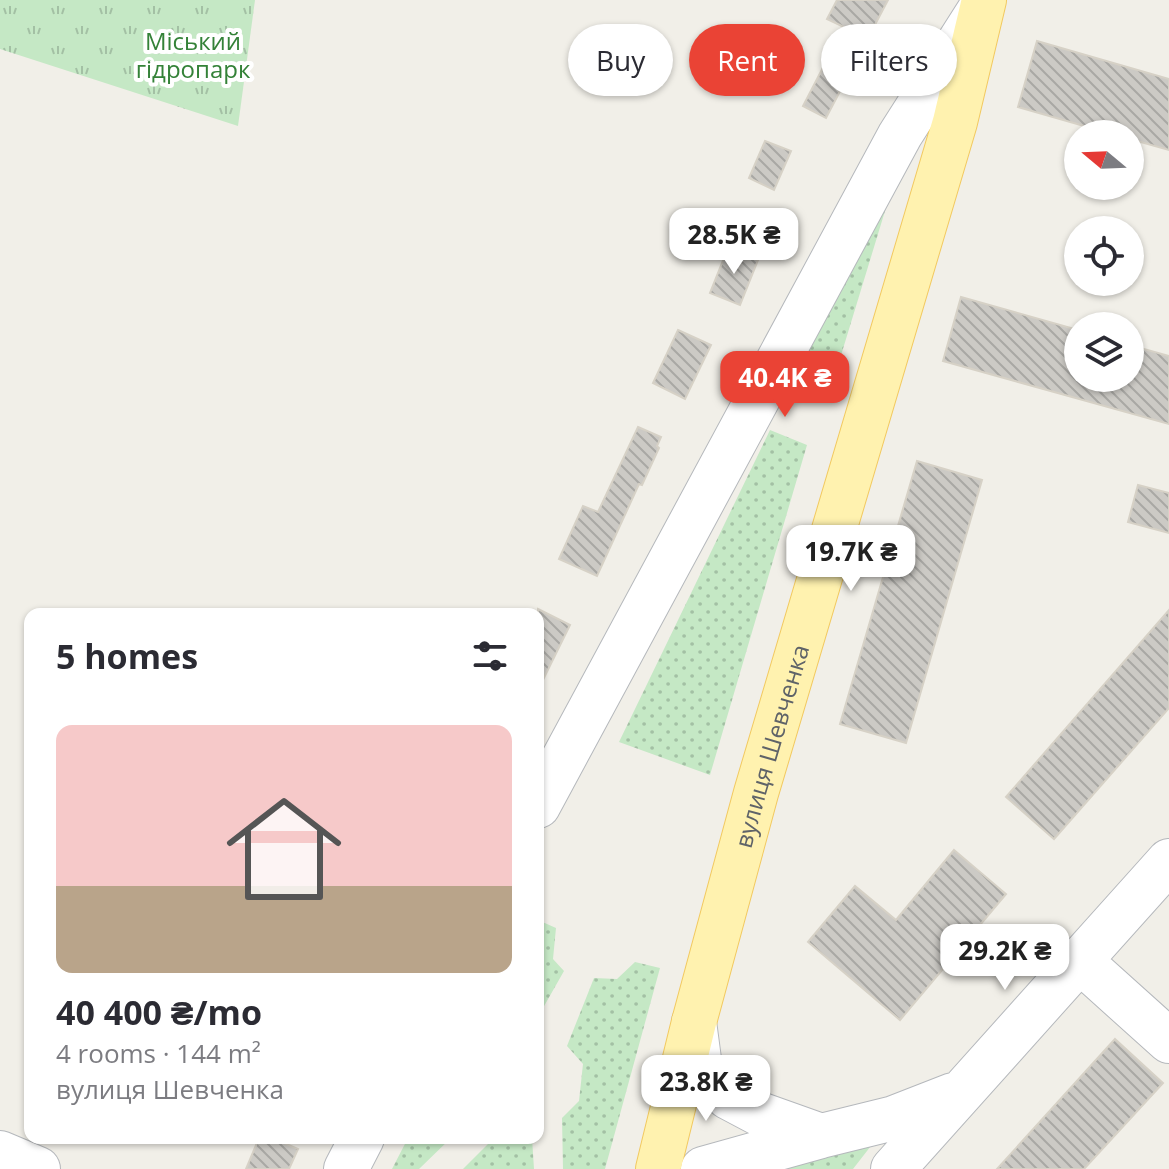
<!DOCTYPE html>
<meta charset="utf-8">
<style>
:root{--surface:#fff;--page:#f2f2f3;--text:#2b2b33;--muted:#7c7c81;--line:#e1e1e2;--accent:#ea4335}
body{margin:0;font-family:"Open Sans",sans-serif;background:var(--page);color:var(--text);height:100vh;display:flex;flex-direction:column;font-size:30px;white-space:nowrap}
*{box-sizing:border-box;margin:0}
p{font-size:26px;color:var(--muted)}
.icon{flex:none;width:44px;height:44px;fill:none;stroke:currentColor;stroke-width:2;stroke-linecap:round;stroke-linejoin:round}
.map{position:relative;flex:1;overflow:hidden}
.drawer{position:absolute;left:24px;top:608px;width:520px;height:536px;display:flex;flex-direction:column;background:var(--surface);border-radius:16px;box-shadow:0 2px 6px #0004}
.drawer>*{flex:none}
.guide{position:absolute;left:568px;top:24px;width:480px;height:72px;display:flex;gap:16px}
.needle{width:52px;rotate:289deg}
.tools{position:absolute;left:1064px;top:120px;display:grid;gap:16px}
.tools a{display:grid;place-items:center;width:80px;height:80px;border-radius:50%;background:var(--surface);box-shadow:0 2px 6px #0004;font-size:40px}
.price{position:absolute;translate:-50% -68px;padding:0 18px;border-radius:16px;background:#fff;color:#222;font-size:26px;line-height:52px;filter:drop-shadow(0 2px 4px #0008)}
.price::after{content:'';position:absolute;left:50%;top:48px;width:24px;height:18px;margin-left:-12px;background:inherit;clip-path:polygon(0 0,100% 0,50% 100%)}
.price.active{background:var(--accent);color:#fff}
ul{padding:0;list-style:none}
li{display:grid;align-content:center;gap:16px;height:424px;padding:0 32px}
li+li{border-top:2px solid var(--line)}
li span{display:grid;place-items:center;height:248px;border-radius:16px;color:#555}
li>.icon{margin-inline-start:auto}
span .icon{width:144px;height:144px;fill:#fffc;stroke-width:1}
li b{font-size:34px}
h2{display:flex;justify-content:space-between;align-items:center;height:96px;padding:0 32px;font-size:34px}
.tag{padding:0 28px;border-radius:36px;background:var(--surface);box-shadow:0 2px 6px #0004;font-size:28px;line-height:72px}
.tag.active{background:var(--accent);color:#fff}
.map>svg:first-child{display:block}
</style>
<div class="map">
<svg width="1169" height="1169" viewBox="0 0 1169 1169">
<defs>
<pattern id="grass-dots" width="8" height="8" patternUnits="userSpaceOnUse" patternTransform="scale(2)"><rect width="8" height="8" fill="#c5e8c5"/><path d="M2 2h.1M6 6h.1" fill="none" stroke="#a3c0a4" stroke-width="1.8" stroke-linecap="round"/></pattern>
<pattern id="park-tufts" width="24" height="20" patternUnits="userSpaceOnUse" patternTransform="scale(2)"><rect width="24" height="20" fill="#c5e8c5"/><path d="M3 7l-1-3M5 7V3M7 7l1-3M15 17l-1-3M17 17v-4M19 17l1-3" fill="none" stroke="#a3c0a4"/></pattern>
<pattern id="building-back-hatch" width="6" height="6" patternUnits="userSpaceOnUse" patternTransform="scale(2)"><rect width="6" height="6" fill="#cccac5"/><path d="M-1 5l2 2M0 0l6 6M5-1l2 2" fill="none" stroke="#a9a8a4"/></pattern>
</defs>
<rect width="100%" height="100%" fill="#f1efe8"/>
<path fill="url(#grass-dots)" d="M903 152 828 398 784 382Z
M770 430 807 445 710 775 619 742Z
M538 920 556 928 553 959 564 971 539 1015Z
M635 962 660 968 605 1169H563L562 1118 579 1101 583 1064 567 1046 594 978 617 979Z
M408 1138H451L419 1169H392Z
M494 1138H532L534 1169H463Z
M874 1142 853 1169H754Z"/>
<path fill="url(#park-tufts)" d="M0 0H255L238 126 0 49Z"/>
<path fill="url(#building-back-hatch)" stroke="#d6d1c6" stroke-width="2" d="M837 0H888L826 118 803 106 844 27 827 19Z
M1037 41 1169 79V150L1130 139V134H1112L1018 107Z
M765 141 791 151 774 190 749 178Z
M728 248 758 260 740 305 710 293Z
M961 297 1078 330V378H1130V345L1169 356V424L943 361Z
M678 330 711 345 685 399 653 383Z
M638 427 661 437 657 446 659 448 642 485 639 484 597 576 559 559 583 506 598 512Z
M917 461 982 480 906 743 840 724Z
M1138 485 1169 493V533L1128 522Z
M538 609 570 625 538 690Z
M1169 610V708L1054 839 1006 797Z
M954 850 1006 894 900 1020 808 942 855 886 896 920Z
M1115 1039 1163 1083 1084 1169H997Z
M259 1138H273L298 1149 289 1169H246Z"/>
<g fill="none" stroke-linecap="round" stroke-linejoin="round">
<defs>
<path id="minor" d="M538 806 900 135 979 11
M1079 960 1169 1041
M694 1022 700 1067 728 1097 762 1115 821 1136
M0 1153 38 1169
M346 1169 362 1138
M703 1169 821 1136 894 1118 953 1095
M893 1169 1169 861"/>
<g id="major">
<path id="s1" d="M658 1169 694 1022 756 793 955 122 984 0"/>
</g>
</defs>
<use href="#minor" stroke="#b5b8bc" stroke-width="46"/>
<use href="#major" stroke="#f2c960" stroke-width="46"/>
<use href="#minor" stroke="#fff" stroke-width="44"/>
<use href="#major" stroke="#fff2af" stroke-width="44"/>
</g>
<g text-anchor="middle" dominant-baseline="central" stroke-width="8" stroke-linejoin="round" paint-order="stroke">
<g font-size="24" fill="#348238" stroke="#fff">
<text x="193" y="40">Міський<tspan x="193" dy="28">гідропарк</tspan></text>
</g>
<g font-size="24" fill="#5f6368" stroke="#fff">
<text stroke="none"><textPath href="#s1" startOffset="438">вулиця Шевченка</textPath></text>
</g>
</g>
</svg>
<div class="tools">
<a><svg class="needle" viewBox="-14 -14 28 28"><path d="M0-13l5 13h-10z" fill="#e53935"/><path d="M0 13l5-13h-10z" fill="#7c7c81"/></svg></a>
<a><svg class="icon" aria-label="locate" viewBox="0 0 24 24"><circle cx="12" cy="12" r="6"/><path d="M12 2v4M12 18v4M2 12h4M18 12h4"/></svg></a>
<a><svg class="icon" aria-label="layers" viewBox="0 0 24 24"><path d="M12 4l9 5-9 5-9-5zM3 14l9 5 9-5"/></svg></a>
</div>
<b class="price" style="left:734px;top:276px">28.5K ₴</b>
<b class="price active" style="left:785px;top:419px">40.4K ₴</b>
<b class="price" style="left:851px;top:593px">19.7K ₴</b>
<b class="price" style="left:1005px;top:992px">29.2K ₴</b>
<b class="price" style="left:706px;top:1123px">23.8K ₴</b>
<div class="guide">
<a class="tag">Buy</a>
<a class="tag active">Rent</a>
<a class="tag">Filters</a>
</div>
<section class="drawer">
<h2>5 homes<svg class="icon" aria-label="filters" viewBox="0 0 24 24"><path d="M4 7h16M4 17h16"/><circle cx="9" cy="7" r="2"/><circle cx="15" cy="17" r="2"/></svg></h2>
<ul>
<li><span style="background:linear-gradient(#f6c9c9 65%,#b9a48a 0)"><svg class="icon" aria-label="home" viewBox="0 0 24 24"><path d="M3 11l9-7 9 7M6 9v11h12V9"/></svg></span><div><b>40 400 ₴/mo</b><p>4 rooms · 144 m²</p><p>вулиця Шевченка</p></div></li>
</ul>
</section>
</div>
